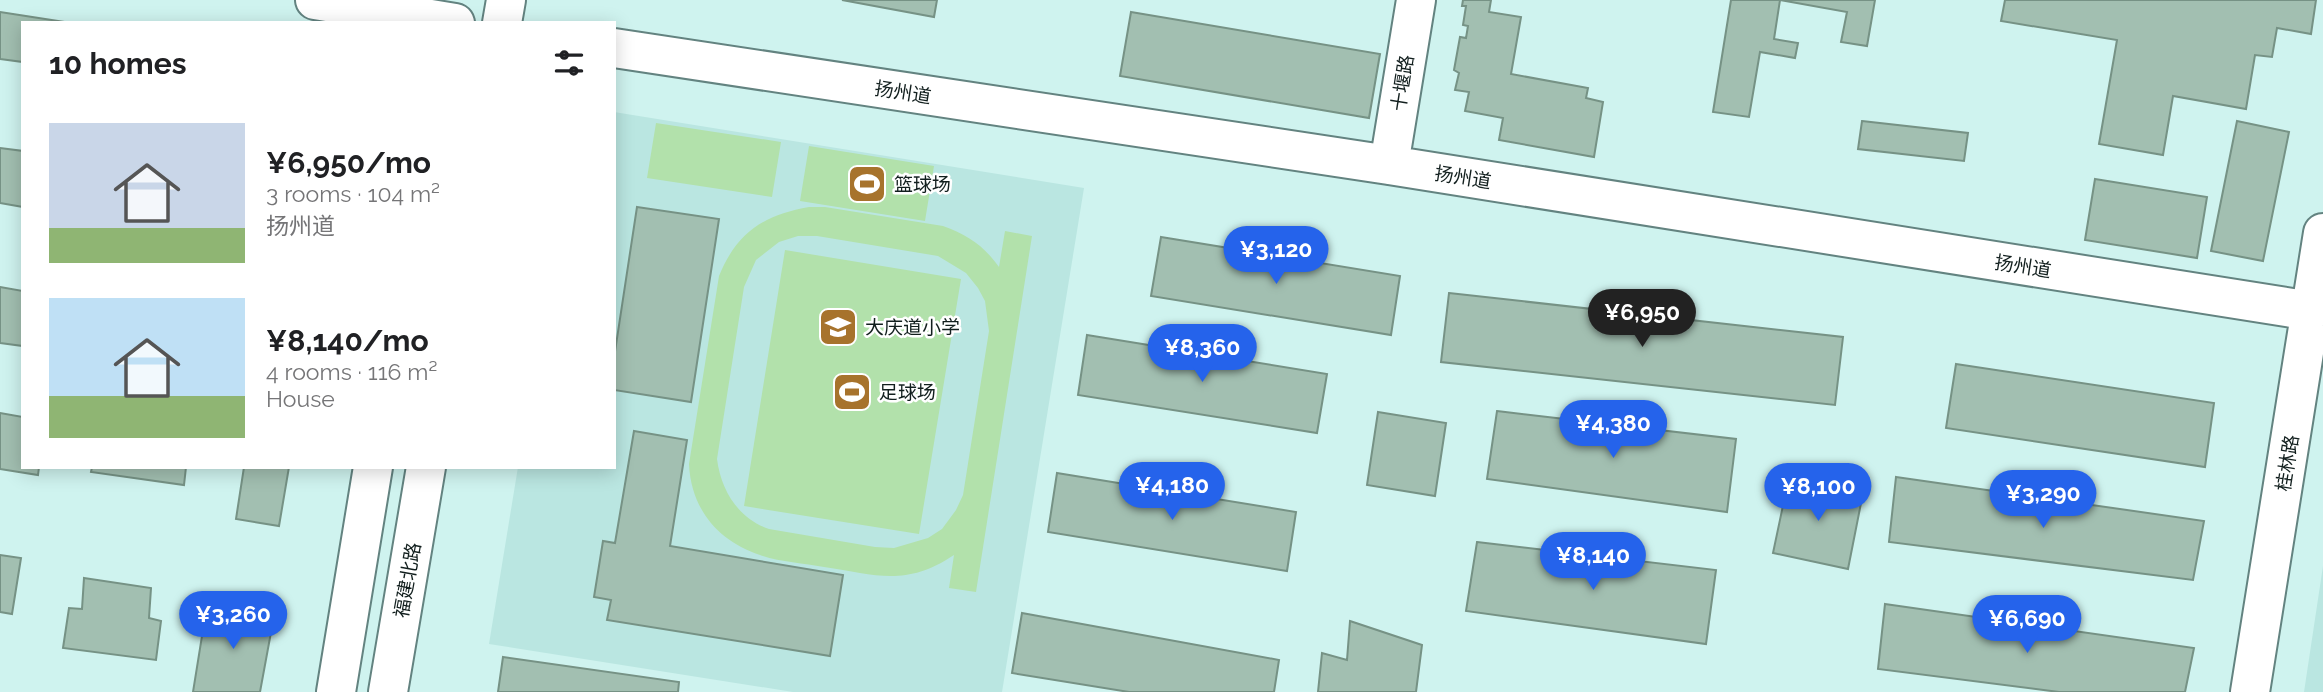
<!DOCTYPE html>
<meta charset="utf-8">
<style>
:root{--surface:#fff;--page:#f2f2f2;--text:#202124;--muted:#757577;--accent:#2563eb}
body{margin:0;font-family:Raleway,"Noto Sans SC",sans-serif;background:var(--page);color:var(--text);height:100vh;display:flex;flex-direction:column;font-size:26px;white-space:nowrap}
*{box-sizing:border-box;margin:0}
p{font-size:23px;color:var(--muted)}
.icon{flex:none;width:38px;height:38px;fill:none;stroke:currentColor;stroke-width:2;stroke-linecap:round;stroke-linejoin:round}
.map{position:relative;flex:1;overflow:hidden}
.side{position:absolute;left:21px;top:21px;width:595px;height:448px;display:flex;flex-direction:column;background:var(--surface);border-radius:0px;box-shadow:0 4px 18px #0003}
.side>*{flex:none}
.price{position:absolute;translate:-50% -60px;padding:0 16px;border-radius:24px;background:var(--accent);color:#fff;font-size:23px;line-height:46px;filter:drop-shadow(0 2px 4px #0008)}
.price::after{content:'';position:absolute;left:50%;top:42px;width:21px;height:16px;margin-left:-10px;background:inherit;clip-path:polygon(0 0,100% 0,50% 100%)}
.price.selected{background:#222;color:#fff}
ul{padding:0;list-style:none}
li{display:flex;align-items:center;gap:21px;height:175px;padding:0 28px}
li span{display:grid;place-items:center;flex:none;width:196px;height:140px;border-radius:0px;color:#555}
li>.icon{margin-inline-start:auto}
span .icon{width:84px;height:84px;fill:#fffc;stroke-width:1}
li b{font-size:30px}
h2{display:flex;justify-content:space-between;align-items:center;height:84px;padding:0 28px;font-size:30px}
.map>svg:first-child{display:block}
</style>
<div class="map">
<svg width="2323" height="692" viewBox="0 0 2323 692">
<rect width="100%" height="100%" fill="#cff3ef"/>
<path fill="#bae6e1" d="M614 112 1084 188 1002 692H793L489 644 518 467H614Z
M2323 566V692H2304Z"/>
<path fill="#b2e1ab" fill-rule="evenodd" d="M656 123 781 142 772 197 647 178Z
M809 146 934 166 925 221 800 201Z
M809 207H825L943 226C968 235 984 246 999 267L1005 231 1032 236 976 592 949 588 954 555C906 587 877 575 824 567 803 563 780 562 760 555 718 541 691 509 689 464L719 276C737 232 764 215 809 207ZM798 236H817L938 256 966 273 978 288 985 301 989 331 963 495 956 510 942 529 928 538 894 548 875 547 769 529C739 519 721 491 717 459L744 287 756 260 779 242Z
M785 250 961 279 919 534 744 506Z"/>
<path fill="#a2bfb1" stroke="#769285" stroke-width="2" d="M842 0H937L934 17Z
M1463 0H1491L1489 12 1521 17 1511 74 1588 88 1586 98 1603 102 1594 157 1499 140 1503 118 1465 111 1469 92 1455 90 1459 73 1454 70 1460 37 1466 38 1468 26 1463 25 1466 6H1462Z
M1731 0H1875L1867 46 1841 42 1847 12 1780 0 1774 39 1798 43 1795 58 1760 52 1749 117 1713 112Z
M2005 0H2316L2311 34 2277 28 2272 57 2255 55 2246 109 2173 96 2163 155 2099 144 2117 40 2001 21Z
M0 12 71 23H23V62L0 59Z
M1131 12 1380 54 1369 118 1120 76Z
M1862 121 1968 133 1964 161 1858 149Z
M2237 121 2289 132 2263 261 2211 251Z
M0 148 23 151V207L0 203Z
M2095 179 2207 197 2197 258 2085 240Z
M637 207 719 219 691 402 614 390V358Z
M1161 237 1400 276 1391 335 1151 296Z
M0 287 23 291V346L0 343Z
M1449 293 1843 337 1835 405 1441 362Z
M1087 335 1327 374 1317 433 1078 395Z
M1956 364 2214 403 2205 467 1946 428Z
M1497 411 1736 439 1727 512 1487 479Z
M1378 412 1446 423 1435 496 1367 485Z
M0 413 23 417V467H39L38 475 0 469Z
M634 431 687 440 670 546 843 575 830 656 607 620 611 600 594 597 603 541 615 543Z
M92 467H186L184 485 91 472Z
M244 467H289L279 526 236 519Z
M1057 473 1296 512 1287 571 1048 532Z
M1789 477 1863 493 1848 569 1773 553Z
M1896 477 2204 521 2193 580 1889 542Z
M1477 542 1716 570 1706 644 1466 611Z
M0 555 21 558 12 614 0 612Z
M84 578 151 588 149 618 161 621 156 660 63 648 69 608 82 609Z
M1885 604 2194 648 2185 692H2059L1878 669Z
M207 605 274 616 260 692H193Z
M1022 613 1279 660 1274 692H1129L1012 673Z
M1350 621 1422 645 1416 692H1318L1322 653 1347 660Z
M503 657 679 682 678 692H498Z"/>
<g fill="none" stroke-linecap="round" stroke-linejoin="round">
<defs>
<path id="minor" d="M315 0 455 23
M502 23 506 0
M614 48 1389 165 2311 311
M1389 165 1416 0
M336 692 373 467
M388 692 426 467
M2250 692 2323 233"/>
</defs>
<use href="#minor" stroke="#638380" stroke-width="42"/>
<use href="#minor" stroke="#fff" stroke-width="38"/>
</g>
<defs>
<symbol id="stadium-square" viewBox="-11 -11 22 22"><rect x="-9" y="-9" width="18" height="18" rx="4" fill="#a7732c" stroke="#fff"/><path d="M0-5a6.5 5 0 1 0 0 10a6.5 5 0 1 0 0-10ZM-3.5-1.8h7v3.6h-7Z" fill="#fff"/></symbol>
<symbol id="school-square" viewBox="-11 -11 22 22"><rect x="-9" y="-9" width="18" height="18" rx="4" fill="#a7732c" stroke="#fff"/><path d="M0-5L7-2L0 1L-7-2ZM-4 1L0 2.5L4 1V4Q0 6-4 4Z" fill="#fff"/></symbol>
</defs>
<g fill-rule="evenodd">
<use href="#stadium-square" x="845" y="162" width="44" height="44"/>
<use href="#school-square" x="816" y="305" width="44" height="44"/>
<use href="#stadium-square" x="830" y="370" width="44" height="44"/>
</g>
<g text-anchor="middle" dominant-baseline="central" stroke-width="5" stroke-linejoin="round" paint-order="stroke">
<g font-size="19" fill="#121f1e" stroke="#fff">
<text transform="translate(1402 83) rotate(-81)">十堰路</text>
<text transform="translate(903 92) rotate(9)">扬州道</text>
<text transform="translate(1463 177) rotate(9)">扬州道</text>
<text transform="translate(2023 266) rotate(9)">扬州道</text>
<text transform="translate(2287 463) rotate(-81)">桂林路</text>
<text transform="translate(407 580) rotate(-80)">福建北路</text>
</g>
<g font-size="19" fill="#121f1e" stroke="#fff" text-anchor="start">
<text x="894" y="184">篮球场</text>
<text x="865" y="327">大庆道小学</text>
<text x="879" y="392">足球场</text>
</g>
</g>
</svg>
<b class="price" style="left:1276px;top:286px">¥3,120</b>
<b class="price selected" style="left:1642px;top:349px">¥6,950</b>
<b class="price" style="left:1202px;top:384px">¥8,360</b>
<b class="price" style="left:1613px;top:460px">¥4,380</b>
<b class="price" style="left:1172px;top:522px">¥4,180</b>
<b class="price" style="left:1818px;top:523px">¥8,100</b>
<b class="price" style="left:2043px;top:530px">¥3,290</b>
<b class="price" style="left:1593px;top:592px">¥8,140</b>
<b class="price" style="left:233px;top:651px">¥3,260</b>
<b class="price" style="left:2027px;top:655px">¥6,690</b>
<section class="side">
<h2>10 homes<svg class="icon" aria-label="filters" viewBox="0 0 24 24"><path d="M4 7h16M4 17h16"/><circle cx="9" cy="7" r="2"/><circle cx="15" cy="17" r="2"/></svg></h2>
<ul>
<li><span style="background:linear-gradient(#c9d6e8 75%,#8fb573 0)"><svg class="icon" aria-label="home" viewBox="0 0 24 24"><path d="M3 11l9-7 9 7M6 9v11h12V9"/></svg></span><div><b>¥6,950/mo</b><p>3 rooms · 104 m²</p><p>扬州道</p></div></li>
<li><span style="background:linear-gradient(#bfe0f5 70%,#8fb573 0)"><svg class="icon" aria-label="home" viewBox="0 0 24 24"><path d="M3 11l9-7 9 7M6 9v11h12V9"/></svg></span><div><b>¥8,140/mo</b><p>4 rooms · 116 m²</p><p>House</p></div></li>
</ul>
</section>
</div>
